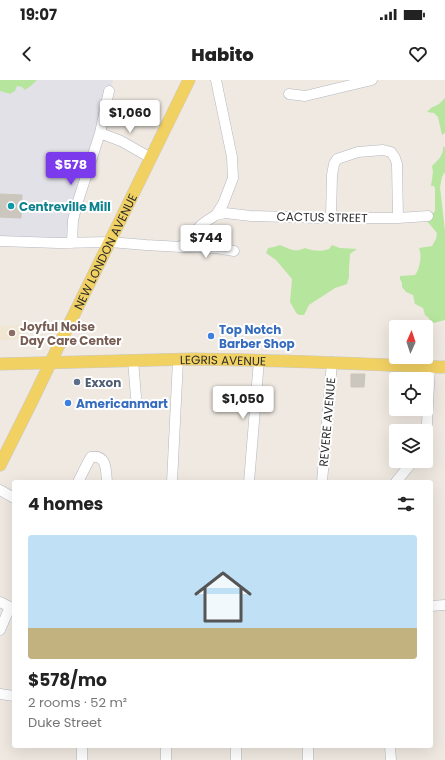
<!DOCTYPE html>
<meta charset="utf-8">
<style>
:root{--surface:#fff;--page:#f2f2f2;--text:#222;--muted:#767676;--line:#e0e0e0;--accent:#7c3aed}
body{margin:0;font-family:Poppins,sans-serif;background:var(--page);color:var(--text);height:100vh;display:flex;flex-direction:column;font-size:15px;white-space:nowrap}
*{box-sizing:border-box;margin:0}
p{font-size:13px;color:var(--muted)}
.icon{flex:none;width:22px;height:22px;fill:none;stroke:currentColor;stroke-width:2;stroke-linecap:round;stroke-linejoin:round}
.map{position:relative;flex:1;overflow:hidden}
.panel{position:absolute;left:12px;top:400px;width:421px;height:268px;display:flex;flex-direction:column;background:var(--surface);border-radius:4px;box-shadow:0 4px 16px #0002}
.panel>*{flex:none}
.needle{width:26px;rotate:3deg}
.tools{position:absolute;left:389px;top:240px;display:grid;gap:8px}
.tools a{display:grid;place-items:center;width:44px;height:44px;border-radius:4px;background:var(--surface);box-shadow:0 4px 16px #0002;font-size:20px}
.price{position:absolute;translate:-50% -34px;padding:0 9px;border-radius:4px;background:#fff;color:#222;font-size:13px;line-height:26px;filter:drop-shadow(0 1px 2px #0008)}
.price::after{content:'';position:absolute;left:50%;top:24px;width:12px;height:9px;margin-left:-6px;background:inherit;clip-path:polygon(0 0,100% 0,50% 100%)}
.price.on{background:var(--accent);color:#fff}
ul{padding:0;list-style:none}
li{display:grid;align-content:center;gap:8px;height:212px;padding:0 16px}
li+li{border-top:1px solid var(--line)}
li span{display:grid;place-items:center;height:124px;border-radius:4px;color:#555}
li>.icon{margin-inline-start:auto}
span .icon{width:72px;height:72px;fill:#fffc;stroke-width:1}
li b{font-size:17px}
h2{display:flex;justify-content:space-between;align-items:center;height:48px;padding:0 16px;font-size:17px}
.status{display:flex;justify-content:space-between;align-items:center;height:28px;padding:0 20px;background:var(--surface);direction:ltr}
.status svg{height:11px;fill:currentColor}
header{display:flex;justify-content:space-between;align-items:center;height:52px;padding:0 16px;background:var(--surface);font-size:18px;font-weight:800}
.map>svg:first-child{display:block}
</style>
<div class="status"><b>19:07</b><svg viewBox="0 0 49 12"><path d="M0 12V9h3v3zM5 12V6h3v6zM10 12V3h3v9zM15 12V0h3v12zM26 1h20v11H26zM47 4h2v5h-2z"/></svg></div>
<header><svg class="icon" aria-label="back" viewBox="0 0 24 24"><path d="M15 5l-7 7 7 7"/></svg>Habito<svg class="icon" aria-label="heart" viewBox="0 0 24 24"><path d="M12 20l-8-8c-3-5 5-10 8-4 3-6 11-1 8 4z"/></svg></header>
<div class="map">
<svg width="445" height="680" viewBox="0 0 445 680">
<rect width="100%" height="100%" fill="#efe9e1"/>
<path fill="#e3e1e8" d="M37 0H113L72 165 0 162V11L10 14 17 6 22 7 32 5Z"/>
<path fill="#f0e6d1" d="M25 245V259L0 260V246Z"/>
<path fill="#b6e59e" d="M0 0H37L32 5 25 10 22 7 17 6 15 11 10 14 0 11Z
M445 18V53L442 55 438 37 434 33 427 32 431 28 439 24Z
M443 66 445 68V92L442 97 440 107 445 151V240L430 244 429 238 425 235 423 228 415 224 413 215 406 212 402 207V203L400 199V196L415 195C420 188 422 176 419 168L432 166 436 159 437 153 426 140 435 131V109L434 106H431L433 92 432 86C438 80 444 75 443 66Z
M280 165C290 169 295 173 305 168 312 171 322 172 329 169L332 165 340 168 357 169 350 174 349 188V197L347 204 335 208 309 225 304 235H300L297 234 290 222 292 199 276 180 266 173 268 168 274 167Z"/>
<path fill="#cbc7bf" stroke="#cbc5ba" d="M0 114 22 115 21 138 0 137Z
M351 294H365L364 307H351Z"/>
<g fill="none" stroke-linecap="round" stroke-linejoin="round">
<defs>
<path id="minor" d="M289 14 305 16 372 0
M100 53 121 61 151 78
M216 135 225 133 251 136 320 138 331 137 367 138H398L428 136
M331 137 332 95 334 84 337 79 358 72 383 70 391 72 395 78 397 84 398 138
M0 161 58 163 110 162 146 165 181 167 201 145 208 140 216 135 223 124 233 98 232 77 216 0
M72 163 73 140 78 121 100 53 109 11
M181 167 216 168 234 171
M133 280 136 317
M426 362 430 287
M78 402 87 384 91 377C107 374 106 391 107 402
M172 402 178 280
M249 402 259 280
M322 402 332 282
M396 402 413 381
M0 410 14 418
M0 522 14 529
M431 526 445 525
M0 550 10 527
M0 614 14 616
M82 666V680
M166 666V680
M236 666V680
M390 666 391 680
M308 680V666"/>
<g id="major">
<path id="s1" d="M0 284 192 279C277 280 361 284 445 287"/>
<path id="s2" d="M0 385 33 319 57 269 189 0"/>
</g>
</defs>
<use href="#minor" stroke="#b4b7c1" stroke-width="11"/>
<use href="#major" stroke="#c9c9c9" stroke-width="13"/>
<use href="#minor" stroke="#fff" stroke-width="10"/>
<use href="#major" stroke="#f2d163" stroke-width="12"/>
</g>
<circle fill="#0f9aa8" stroke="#fff" stroke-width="1.5" cx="11" cy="126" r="4"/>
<circle fill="#8d6e63" stroke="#fff" stroke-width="1.5" cx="12" cy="253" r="4"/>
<g fill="#3f7fe0" stroke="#fff" stroke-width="1.5">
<circle cx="211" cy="256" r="4"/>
<circle cx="68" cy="323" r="4"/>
</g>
<circle fill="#5c6f8a" stroke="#fff" stroke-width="1.5" cx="77" cy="302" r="4"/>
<g text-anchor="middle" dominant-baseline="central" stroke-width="4" stroke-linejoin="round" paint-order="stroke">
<g font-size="12" font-weight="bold" fill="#0d838f" stroke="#fff" text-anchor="start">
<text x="19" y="126">Centreville Mill</text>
</g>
<g font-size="12" fill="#2e2e2e" stroke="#fff">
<text transform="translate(322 137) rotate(1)">CACTUS STREET</text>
<text stroke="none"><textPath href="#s2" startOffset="238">NEW LONDON AVENUE</textPath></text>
<text stroke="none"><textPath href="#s1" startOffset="223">LEGRIS AVENUE</textPath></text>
<text transform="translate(327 342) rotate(-85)">REVERE AVENUE</text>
</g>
<g font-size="12" font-weight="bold" fill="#785e54" stroke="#fff" text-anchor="start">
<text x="20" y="246">Joyful Noise<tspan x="20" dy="14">Day Care Center</tspan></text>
</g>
<g font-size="12" font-weight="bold" fill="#366cbe" stroke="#fff" text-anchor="start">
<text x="219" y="249">Top Notch<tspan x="219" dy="14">Barber Shop</tspan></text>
<text x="76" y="323">Americanmart</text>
</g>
<g font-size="12" font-weight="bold" fill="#4e5e75" stroke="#fff" text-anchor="start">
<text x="85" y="302">Exxon</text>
</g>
</g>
</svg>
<div class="tools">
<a><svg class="needle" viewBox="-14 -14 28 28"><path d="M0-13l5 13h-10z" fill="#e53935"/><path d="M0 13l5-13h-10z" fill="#767676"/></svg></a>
<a><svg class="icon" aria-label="locate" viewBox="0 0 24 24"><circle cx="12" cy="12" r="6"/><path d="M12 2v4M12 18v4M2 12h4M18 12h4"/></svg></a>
<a><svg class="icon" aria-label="layers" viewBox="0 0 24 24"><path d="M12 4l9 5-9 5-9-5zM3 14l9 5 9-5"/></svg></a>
</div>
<b class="price" style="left:130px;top:54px">$1,060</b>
<b class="price on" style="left:71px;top:106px">$578</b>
<b class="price" style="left:206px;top:179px">$744</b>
<b class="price" style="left:243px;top:340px">$1,050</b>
<section class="panel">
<h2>4 homes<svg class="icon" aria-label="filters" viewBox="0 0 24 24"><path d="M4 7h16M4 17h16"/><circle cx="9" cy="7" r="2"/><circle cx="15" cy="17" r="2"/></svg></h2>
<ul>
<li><span style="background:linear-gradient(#bfe0f5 75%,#c2b280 0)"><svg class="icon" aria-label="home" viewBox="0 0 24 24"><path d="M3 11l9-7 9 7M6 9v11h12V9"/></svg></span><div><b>$578/mo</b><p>2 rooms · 52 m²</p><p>Duke Street</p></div></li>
</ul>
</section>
</div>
